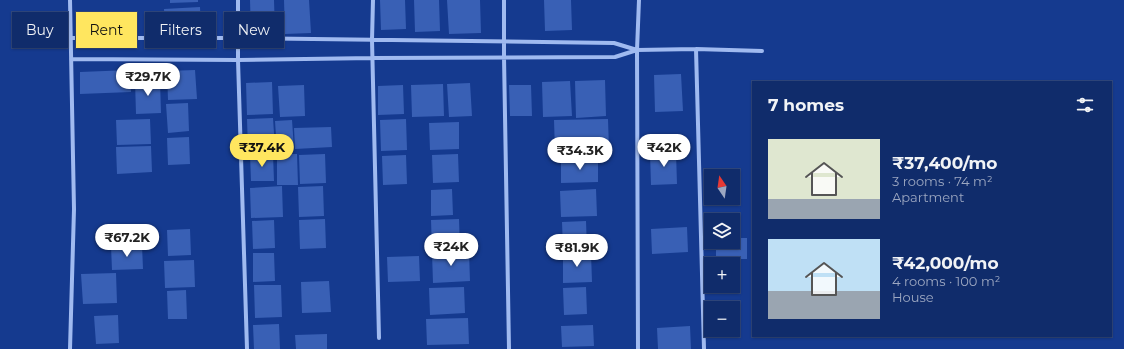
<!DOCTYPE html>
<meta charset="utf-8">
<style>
:root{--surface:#102c6b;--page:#193471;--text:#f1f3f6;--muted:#9ca7c1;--line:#30487e;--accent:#ffe65f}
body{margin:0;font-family:Montserrat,sans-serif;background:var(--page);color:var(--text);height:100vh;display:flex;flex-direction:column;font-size:15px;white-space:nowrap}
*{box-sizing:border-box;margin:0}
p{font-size:13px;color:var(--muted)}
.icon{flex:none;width:22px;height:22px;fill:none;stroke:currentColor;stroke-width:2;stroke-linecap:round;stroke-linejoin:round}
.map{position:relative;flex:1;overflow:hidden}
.panel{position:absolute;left:752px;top:81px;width:360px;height:256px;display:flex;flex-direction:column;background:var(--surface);border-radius:0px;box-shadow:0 1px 3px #0004,0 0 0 1px var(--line)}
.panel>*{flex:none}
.hud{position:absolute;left:12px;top:12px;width:380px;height:36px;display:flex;gap:8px}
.needle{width:26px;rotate:347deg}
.fabs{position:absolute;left:704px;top:169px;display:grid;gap:8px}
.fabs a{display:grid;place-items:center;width:36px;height:36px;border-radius:0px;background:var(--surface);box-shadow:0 1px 3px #0004,0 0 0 1px var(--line);font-size:20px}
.price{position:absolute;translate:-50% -34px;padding:0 9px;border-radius:14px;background:#fff;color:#222;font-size:13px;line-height:26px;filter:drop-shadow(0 1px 2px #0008)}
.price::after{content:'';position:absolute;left:50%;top:24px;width:12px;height:9px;margin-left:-6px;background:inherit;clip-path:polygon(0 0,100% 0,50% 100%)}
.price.active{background:var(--accent);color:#111}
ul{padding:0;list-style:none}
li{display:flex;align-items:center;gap:12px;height:100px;padding:0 16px}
li span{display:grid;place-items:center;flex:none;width:112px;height:80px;border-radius:0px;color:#555}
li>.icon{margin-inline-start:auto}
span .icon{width:48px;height:48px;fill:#fffc;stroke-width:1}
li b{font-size:17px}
h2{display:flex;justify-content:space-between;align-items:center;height:48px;padding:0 16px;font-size:17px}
.pill{padding:0 14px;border-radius:0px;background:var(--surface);box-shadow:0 1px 3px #0004,0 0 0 1px var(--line);font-size:14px;line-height:36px}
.pill.active{background:var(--accent);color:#111}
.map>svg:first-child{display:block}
</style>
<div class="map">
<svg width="1124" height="349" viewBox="0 0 1124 349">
<rect width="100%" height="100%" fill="#153a8f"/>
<path fill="#3960b5" d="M170 0H198V2L170 3Z
M250 0H274L275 33 251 34Z
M284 0H309L311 33 285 34Z
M380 0H405L406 29 381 30Z
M414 0H439L440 31 415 32Z
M447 0H480L481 33 449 34Z
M544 0H571L572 30 545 31Z
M200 7 201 31 165 33 164 9Z
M134 12V30L100 31 99 14Z
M130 70 131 92 80 94V72Z
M195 70 197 99 168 100 167 71Z
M681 74 683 111 655 112 654 75Z
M160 80 161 113 136 114 135 81Z
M605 80 606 116 576 118 575 81Z
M570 81 572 116 543 117 542 82Z
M272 82 273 114 247 115 246 83Z
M470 83 472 116 449 117 447 84Z
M443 84 444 116 412 117 411 85Z
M304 85 305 116 280 117 278 86Z
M403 85 404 114 378 115V86Z
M509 85H531L532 116H510Z
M188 103 189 131 168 133 166 104Z
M273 118 275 149 248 150 247 119Z
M150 119 151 144 117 145 116 120Z
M406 119 407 150 381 151 380 120Z
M608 119 609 150 555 151 554 120Z
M292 120 294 149 277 151 275 121Z
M459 122V149L430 150 429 123Z
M331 127 332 147 295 149 294 128Z
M189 137 190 164 168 165 167 138Z
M151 146 152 172 117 174 116 147Z
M676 152 677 184 651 185 650 153Z
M273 154 274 181H251L250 155Z
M277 154H297L298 185H277Z
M325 154 326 183 300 184 299 155Z
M458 154 459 182 433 183 432 155Z
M406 155 407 184 383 185 382 156Z
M598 159V182L561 183V160Z
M282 186 283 217 251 218 250 188Z
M323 186 324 216 299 217 298 187Z
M452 189 453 215 431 216V190Z
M596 189 597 216 561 217 560 191Z
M325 219 326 248 300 249 299 220Z
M459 219 460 249 432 250 431 220Z
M274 220 275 248 253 249 252 221Z
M586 221 587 249 563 250 562 222Z
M687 227 688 252 652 254 651 229Z
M190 229 191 255 168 256 167 230Z
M733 238H747V259H716V242H733Z
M142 245 143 269 112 270 111 246Z
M469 251 470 281 433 283 432 253Z
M253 253H274L275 281 253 282Z
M591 253 592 282 563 283V254Z
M419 256 420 281 388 282 387 257Z
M194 260 195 287 165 288 164 261Z
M116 273 117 303 83 304 81 274Z
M329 281 331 312 302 313 301 282Z
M254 285H281L282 317 255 318Z
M464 287 465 313 430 315 429 288Z
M586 287 587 314 564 315 563 288Z
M186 290 187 319H168L167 291Z
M118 315 119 343 96 344 94 316Z
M468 318 469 344 427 345 426 319Z
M279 324 280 349H254L253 325Z
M593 325 594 346 562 347 561 326Z
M690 326 691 349H658L657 328Z
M327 334V349H296L295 335Z"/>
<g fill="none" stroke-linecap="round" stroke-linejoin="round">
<path stroke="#a0baf0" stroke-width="4" d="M238 0V60L247 349
M373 0 372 40 379 338
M504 0V57L509 349
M71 38H237L614 43 637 50
M696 49 704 349
M71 59 238 60 373 58 615 57 637 50 696 49 762 51
M70 349 74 209 70 0
M638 349 637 50 639 0"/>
</g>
</svg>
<div class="fabs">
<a><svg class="needle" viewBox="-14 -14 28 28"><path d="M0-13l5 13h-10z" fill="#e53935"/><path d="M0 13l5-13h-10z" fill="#9ca7c1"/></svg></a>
<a><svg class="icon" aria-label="layers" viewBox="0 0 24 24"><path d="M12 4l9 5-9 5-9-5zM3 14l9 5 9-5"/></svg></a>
<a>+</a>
<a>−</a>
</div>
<b class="price" style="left:148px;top:97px">₹29.7K</b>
<b class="price active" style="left:262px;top:168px">₹37.4K</b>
<b class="price" style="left:664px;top:168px">₹42K</b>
<b class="price" style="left:580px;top:171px">₹34.3K</b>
<b class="price" style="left:127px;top:258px">₹67.2K</b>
<b class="price" style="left:451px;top:267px">₹24K</b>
<b class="price" style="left:577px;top:268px">₹81.9K</b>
<div class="hud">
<a class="pill">Buy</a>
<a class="pill active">Rent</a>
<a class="pill">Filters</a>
<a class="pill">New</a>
</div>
<section class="panel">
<h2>7 homes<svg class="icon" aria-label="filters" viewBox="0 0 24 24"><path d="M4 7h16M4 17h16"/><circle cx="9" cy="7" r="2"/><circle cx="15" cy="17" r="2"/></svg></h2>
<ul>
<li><span style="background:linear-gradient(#dfe7d0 75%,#9aa5b1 0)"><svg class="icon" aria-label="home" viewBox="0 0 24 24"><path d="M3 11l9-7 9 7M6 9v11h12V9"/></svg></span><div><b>₹37,400/mo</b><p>3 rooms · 74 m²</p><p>Apartment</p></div></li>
<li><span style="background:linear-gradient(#bfe0f5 65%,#9aa5b1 0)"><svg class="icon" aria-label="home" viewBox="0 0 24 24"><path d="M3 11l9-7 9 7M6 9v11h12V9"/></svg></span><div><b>₹42,000/mo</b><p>4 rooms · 100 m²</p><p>House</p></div></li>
</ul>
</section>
</div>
